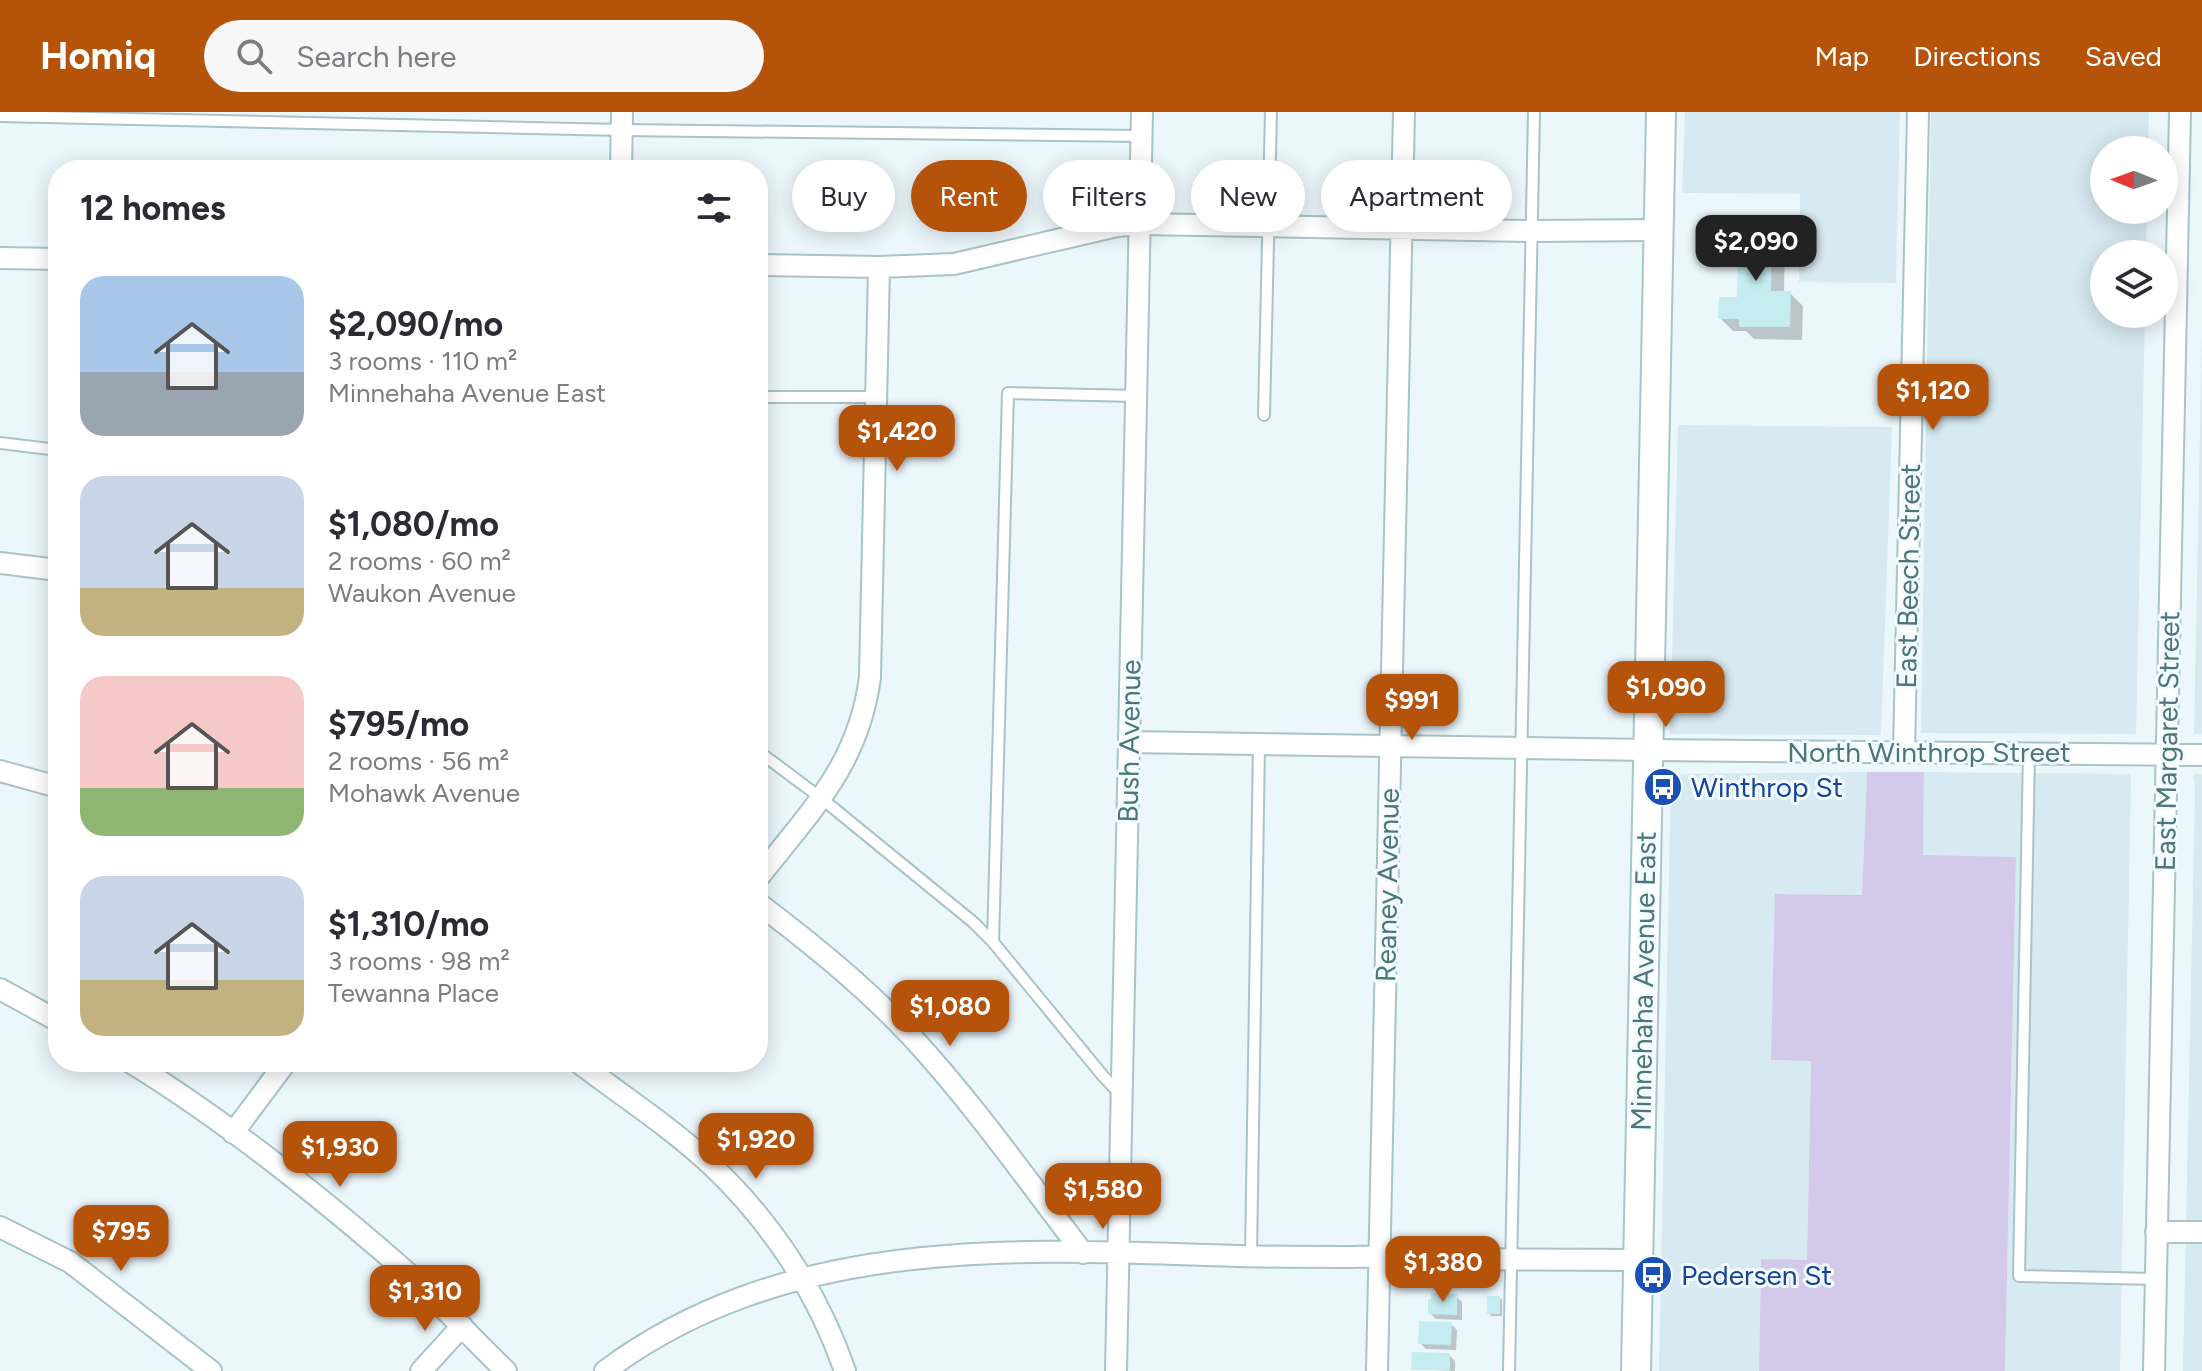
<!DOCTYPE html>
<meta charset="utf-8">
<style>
:root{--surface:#fff;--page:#f7f7f7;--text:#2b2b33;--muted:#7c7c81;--accent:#b45309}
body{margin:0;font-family:Figtree,sans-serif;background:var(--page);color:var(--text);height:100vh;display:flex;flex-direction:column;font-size:30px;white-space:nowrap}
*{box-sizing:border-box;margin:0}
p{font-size:26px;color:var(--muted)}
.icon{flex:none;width:44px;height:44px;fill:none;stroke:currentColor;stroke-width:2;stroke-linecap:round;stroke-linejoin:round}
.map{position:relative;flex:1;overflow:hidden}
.side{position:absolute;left:48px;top:48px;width:720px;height:912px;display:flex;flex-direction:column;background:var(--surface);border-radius:32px;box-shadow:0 4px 20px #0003}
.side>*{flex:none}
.top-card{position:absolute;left:792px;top:48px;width:760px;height:72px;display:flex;gap:16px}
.needle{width:52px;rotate:271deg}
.tools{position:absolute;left:2090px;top:24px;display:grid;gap:16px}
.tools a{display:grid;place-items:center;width:88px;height:88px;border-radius:50%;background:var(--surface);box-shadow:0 4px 20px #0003;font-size:40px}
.price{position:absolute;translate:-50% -68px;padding:0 18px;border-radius:16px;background:var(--accent);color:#fff;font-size:26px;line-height:52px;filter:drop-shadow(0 2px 4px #0008)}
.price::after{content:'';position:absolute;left:50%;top:48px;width:24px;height:18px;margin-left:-12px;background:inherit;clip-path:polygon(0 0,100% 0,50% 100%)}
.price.active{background:#222;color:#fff}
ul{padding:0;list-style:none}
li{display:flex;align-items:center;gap:24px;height:200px;padding:0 32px}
li span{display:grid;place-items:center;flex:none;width:224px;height:160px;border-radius:24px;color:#555}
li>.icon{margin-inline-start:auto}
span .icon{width:96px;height:96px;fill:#fffc;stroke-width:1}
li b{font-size:34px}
h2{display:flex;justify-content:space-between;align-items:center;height:96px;padding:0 32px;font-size:34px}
.tag{padding:0 28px;border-radius:36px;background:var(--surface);box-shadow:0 4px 20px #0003;font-size:28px;line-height:72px}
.tag.active{background:var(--accent);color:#fff}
header{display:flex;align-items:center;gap:48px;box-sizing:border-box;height:112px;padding:0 40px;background:var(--accent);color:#fff}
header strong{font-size:38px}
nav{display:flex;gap:44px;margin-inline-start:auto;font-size:28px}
.search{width:560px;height:72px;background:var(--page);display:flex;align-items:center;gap:20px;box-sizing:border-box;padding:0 28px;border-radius:44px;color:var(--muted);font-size:30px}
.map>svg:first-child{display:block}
</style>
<header>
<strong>Homiq</strong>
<div class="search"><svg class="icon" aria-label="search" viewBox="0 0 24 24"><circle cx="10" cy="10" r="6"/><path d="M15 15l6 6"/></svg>Search here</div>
<nav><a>Map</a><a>Directions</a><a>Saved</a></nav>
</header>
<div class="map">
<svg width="2202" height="1259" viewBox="0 0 2202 1259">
<rect width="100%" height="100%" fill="#ecf7fc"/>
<path fill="#d7eaf1" d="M1685 0H1900L1896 171 1799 170 1800 82 1682 81Z
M1931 0H2149L2148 38H2104V98H2147L2146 142H2104V202H2145L2136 622 1921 621Z
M2202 220V622H2194Z
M1678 313 1892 315 1881 623 1670 622Z
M1867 660 1862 783 1776 782 1772 948 1811 949 1807 1148H1761L1759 1259H1659L1671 662Z
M1924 660 2131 662 2120 1259H2005L2016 746 1923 743Z
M2193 662H2202V1259H2183L2195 677Z"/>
<path fill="#d3c9eb" d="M1867 660H1924L1923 743 2016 745 2005 1259H1759L1761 1147 1807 1148 1811 949 1771 948 1775 782 1862 783Z"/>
<path fill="#0003" d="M1771 112 1785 125 1784 181H1790L1803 194 1802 228 1754 227 1746 219H1733L1720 206 1739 187Z
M1456 1184 1462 1190V1208L1436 1207 1430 1201Z
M1500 1186 1502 1188V1204H1491L1489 1201Z
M1451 1212 1457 1218 1456 1238 1426 1237 1420 1231Z
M1449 1243 1455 1249V1259L1413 1257Z"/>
<path fill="#c4ecf1" d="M1739 110H1772L1771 179H1791L1790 215H1739V207H1718L1719 185H1737Z
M1431 1181 1457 1182V1203L1428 1202V1187H1431Z
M1487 1184H1500V1202H1487Z
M1419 1209 1452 1210 1451 1233 1418 1232Z
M1412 1240 1450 1241V1258H1411Z"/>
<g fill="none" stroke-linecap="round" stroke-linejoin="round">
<defs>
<path id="service" d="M0 4 622 18 1141 24
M758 285H877
M1264 303 1271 0
M0 331 58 338
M758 639 821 686 973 810 993 830 1103 964 1120 982
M2029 641 2019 1164 2156 1167
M993 830 1008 281 1136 284
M1251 1144 1259 631
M1509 1259 1534 0"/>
<path id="minor" d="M621 58 622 0
M0 146 58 147
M758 153 879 155 954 152 1117 114 1140 112 1532 119 1659 118
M0 451 58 458
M1129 630 1648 638 2202 643
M1904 640 1918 0
M0 659 58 675
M758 766C810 700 859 652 870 565L879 155
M758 791C812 832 864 874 911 924 973 991 1027 1068 1083 1141
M0 877 58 909
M130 950C226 1009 317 1082 402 1156 439 1189 471 1226 506 1259
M578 950C621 983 669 1014 709 1051 770 1108 818 1180 845 1259
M233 1021 286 950
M0 1115 70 1150 211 1259
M2156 1120H2202
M421 1259 462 1214
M605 1259C789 1122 1020 1137 1237 1144 1274 1145 1310 1145 1347 1145 1366 1145 1382 1143 1401 1147L1638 1148
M1116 1259 1142 0
M1377 1259 1404 0
M2154 1259 2180 0"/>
<path id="secondary" d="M1636 1259 1661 0"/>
</defs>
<use href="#service" stroke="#a8c4c8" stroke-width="14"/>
<use href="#minor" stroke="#a8c4c8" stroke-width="24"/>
<use href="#secondary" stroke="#a7c6cc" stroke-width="32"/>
<use href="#service" stroke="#fff" stroke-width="10"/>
<use href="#minor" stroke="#fff" stroke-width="20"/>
<use href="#secondary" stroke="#fff" stroke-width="28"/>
</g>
<defs>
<symbol id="bus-disc" viewBox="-11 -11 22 22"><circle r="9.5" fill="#1a4fb4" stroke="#f2fbff"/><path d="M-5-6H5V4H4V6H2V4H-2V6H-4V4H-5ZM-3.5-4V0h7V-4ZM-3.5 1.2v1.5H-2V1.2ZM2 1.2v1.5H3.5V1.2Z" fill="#fff"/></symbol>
</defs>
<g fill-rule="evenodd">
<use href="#bus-disc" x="1641" y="653" width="44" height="44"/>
<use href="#bus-disc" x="1631" y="1141" width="44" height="44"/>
</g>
<g text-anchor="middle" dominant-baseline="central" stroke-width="6" stroke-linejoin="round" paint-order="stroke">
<g font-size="28" fill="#4e7578" stroke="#f2fbff">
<text transform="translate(1908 464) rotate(-89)">East Beech Street</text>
<text transform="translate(1129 629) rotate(-89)">Bush Avenue</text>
<text transform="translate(2167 629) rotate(-89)">East Margaret Street</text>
<text x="1929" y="640">North Winthrop Street</text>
<text transform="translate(1387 773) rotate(-89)">Reaney Avenue</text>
<text transform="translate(1643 869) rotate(-89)">Minnehaha Avenue East</text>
</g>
<g font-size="28" fill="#164399" stroke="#f2fbff" text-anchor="start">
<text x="1691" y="675">Winthrop St</text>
<text x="1681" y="1163">Pedersen St</text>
</g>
</g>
</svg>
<div class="tools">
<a><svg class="needle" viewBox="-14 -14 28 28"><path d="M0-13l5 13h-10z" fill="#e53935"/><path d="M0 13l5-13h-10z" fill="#7c7c81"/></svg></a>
<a><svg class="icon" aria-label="layers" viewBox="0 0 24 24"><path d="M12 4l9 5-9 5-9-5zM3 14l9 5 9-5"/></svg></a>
</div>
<b class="price active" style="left:1756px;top:171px">$2,090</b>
<b class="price" style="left:1933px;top:320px">$1,120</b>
<b class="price" style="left:897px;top:361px">$1,420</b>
<b class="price" style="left:1666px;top:617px">$1,090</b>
<b class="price" style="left:1412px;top:630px">$991</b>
<b class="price" style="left:950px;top:936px">$1,080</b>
<b class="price" style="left:756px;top:1069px">$1,920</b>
<b class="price" style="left:340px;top:1077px">$1,930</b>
<b class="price" style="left:1103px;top:1119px">$1,580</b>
<b class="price" style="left:121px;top:1161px">$795</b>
<b class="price" style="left:1443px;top:1192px">$1,380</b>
<b class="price" style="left:425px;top:1221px">$1,310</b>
<div class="top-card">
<a class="tag">Buy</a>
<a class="tag active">Rent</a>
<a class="tag">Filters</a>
<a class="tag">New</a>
<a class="tag">Apartment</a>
</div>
<section class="side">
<h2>12 homes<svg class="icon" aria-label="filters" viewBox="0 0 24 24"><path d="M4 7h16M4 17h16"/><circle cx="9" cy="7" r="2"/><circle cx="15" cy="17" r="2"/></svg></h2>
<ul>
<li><span style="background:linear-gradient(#a9c7e8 60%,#9aa5b1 0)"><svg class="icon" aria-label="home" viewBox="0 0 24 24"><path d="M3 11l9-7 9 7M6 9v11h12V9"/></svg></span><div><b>$2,090/mo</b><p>3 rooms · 110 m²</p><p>Minnehaha Avenue East</p></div></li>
<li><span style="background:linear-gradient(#c9d6e8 70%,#c2b280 0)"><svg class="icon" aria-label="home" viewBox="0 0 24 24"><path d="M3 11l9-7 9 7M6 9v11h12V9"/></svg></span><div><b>$1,080/mo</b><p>2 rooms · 60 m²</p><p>Waukon Avenue</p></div></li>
<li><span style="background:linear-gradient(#f6c9c9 70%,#8fb573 0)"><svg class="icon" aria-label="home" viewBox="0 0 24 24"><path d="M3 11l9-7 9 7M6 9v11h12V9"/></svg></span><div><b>$795/mo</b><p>2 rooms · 56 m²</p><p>Mohawk Avenue</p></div></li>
<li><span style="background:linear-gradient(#c9d6e8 65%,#c2b280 0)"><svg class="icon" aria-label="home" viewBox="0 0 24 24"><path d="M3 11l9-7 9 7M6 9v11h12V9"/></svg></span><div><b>$1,310/mo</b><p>3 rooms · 98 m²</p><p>Tewanna Place</p></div></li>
</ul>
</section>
</div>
